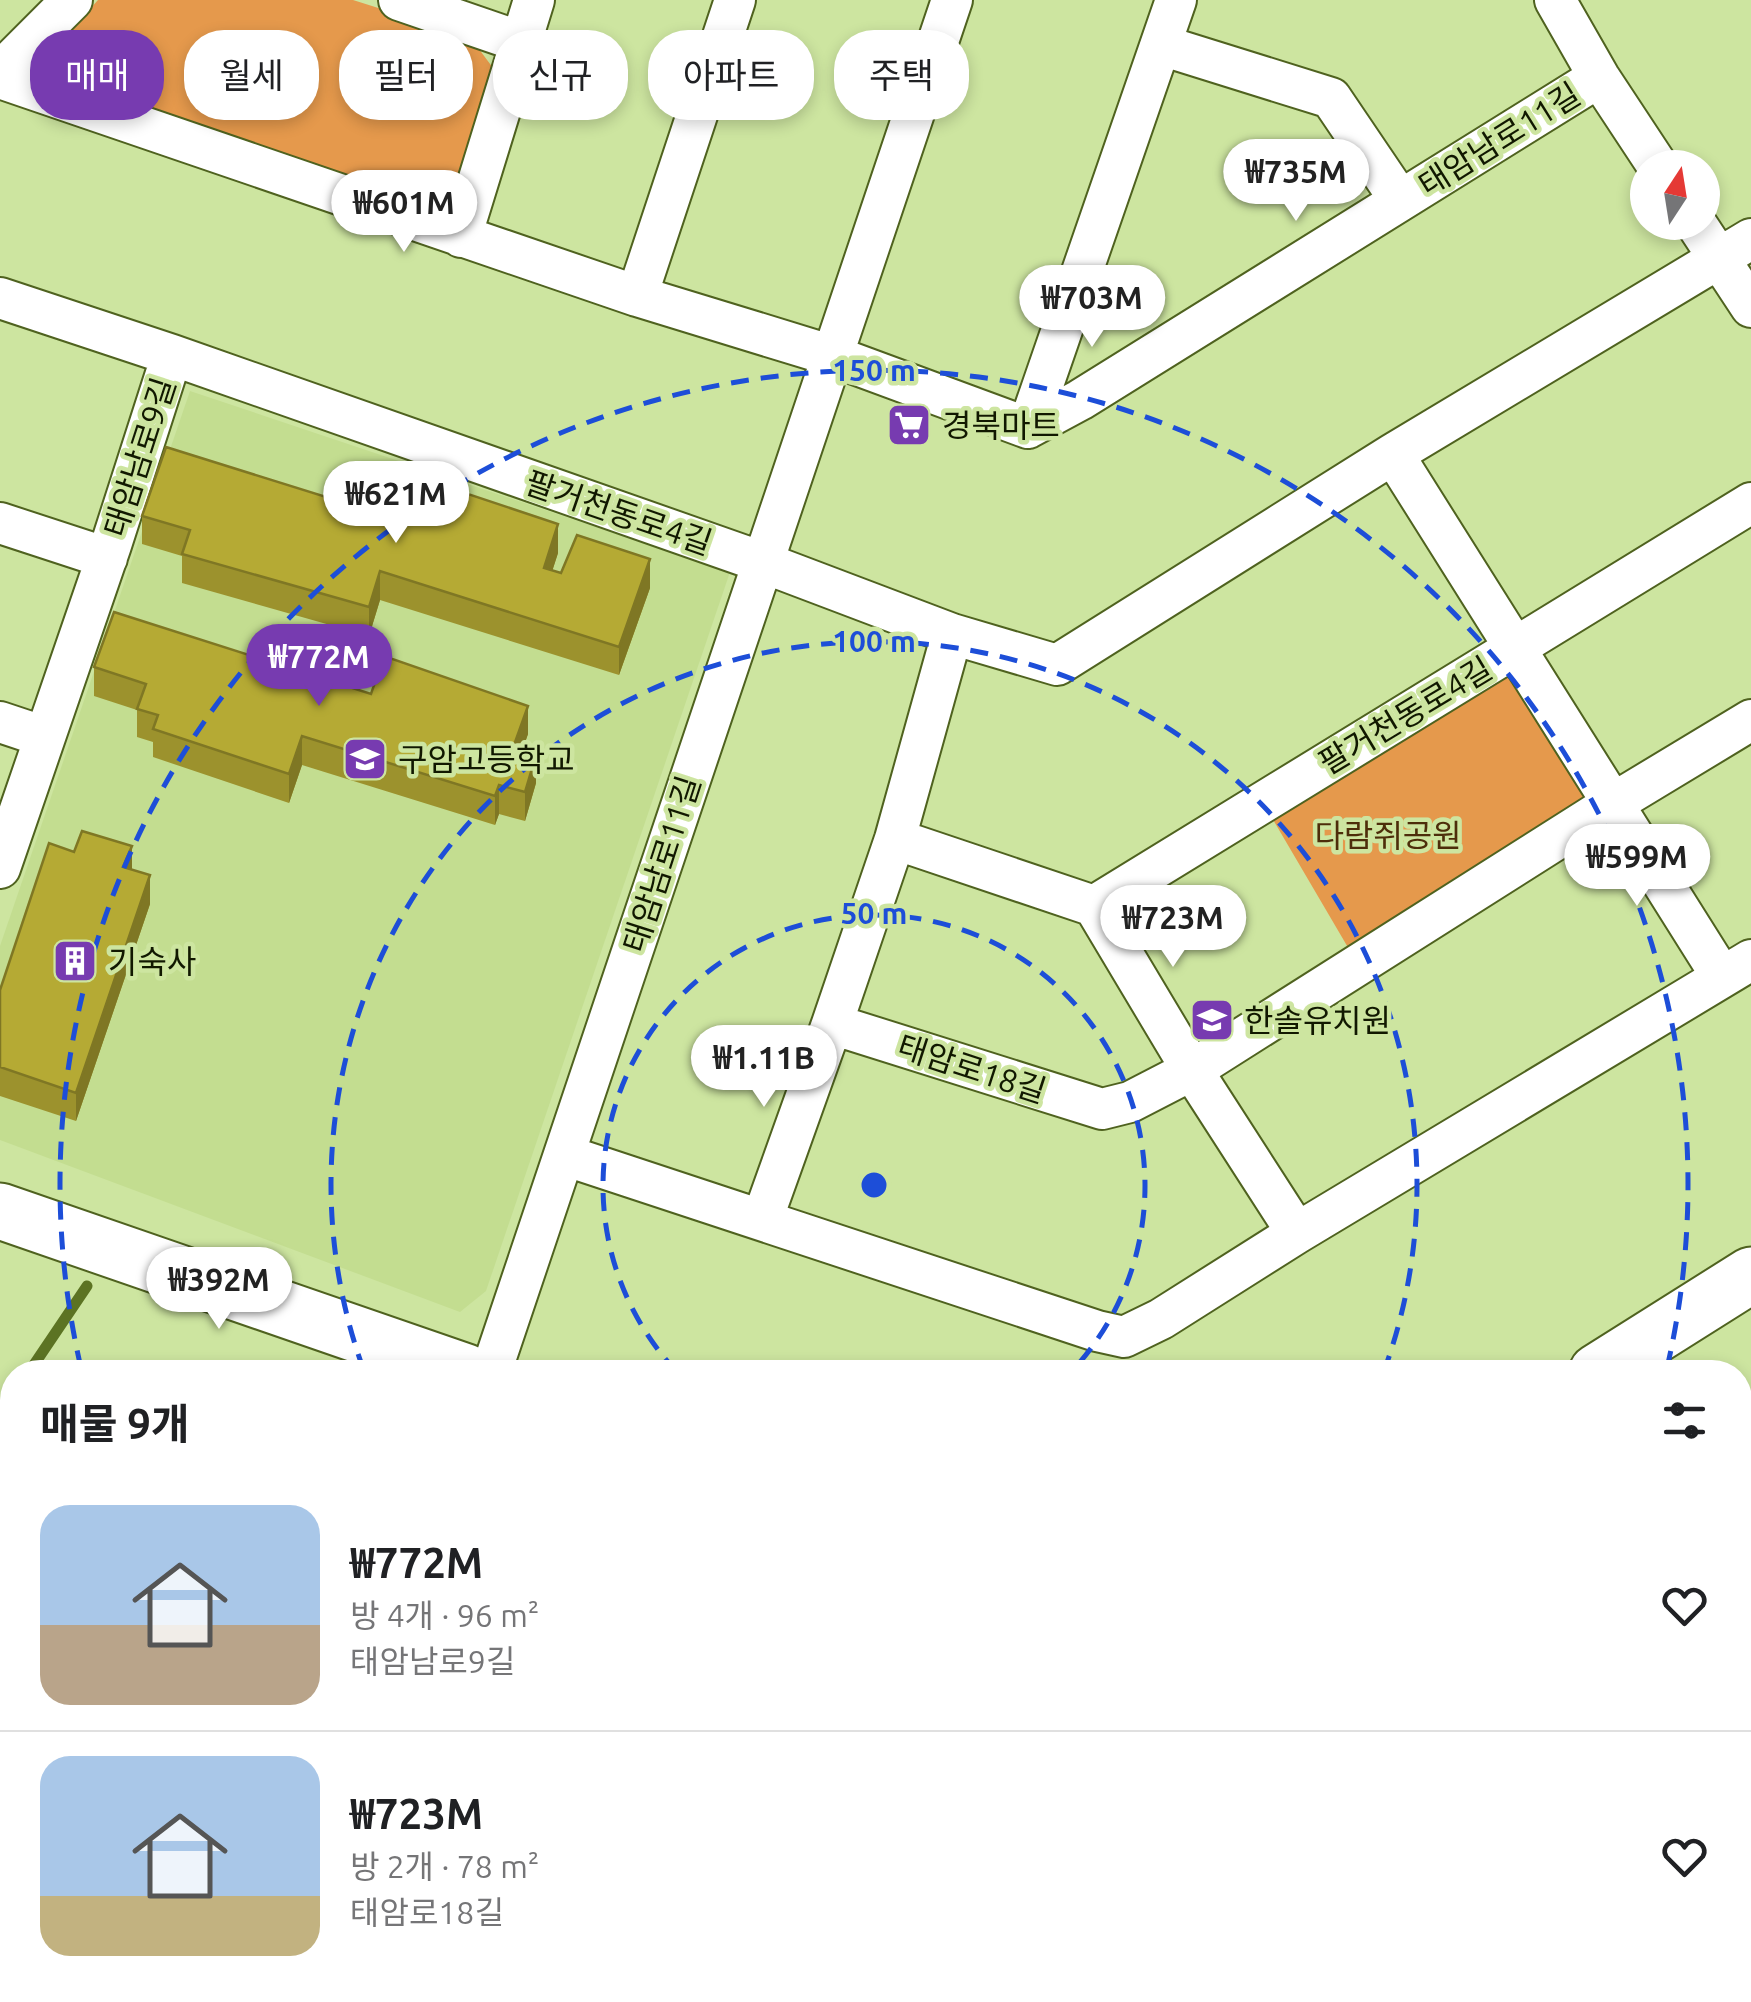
<!DOCTYPE html>
<html lang="ko">
<meta charset="utf-8">
<style>
:root{--surface:#fff;--page:#f2f2f2;--text:#202124;--muted:#757577;--line:#e0e0e0;--accent:#773bb0}
body{margin:0;font-family:Ubuntu,"Noto Sans KR",sans-serif;background:var(--page);color:var(--text);height:100vh;display:flex;flex-direction:column;font-size:38px;white-space:nowrap}
*{box-sizing:border-box;margin:0}
p{font-size:32px;color:var(--muted)}
.icon{flex:none;width:55px;height:55px;fill:none;stroke:currentColor;stroke-width:2;stroke-linecap:round;stroke-linejoin:round}
.map{position:relative;flex:1;overflow:hidden}
.details{position:absolute;left:0px;top:1360px;width:1752px;height:642px;display:flex;flex-direction:column;background:var(--surface);border-radius:40px 40px 0 0;box-shadow:0 5px 15px #0003}
.details>*{flex:none}
.top-card{position:absolute;left:30px;top:30px;width:1000px;height:90px;display:flex;gap:20px}
.needle{width:65px;rotate:12deg}
.controls{position:absolute;left:1630px;top:150px;display:grid;gap:20px}
.controls a{display:grid;place-items:center;width:90px;height:90px;border-radius:50%;background:var(--surface);box-shadow:0 5px 15px #0003;font-size:50px}
.price{position:absolute;translate:-50% -85px;padding:0 22px;border-radius:35px;background:#fff;color:#222;font-size:32px;line-height:65px;filter:drop-shadow(0 2px 5px #0008)}
.price::after{content:'';position:absolute;left:50%;top:60px;width:30px;height:22px;margin-left:-15px;background:inherit;clip-path:polygon(0 0,100% 0,50% 100%)}
.price.active{background:var(--accent);color:#fff}
ul{padding:0;list-style:none}
li{display:flex;align-items:center;gap:30px;height:250px;padding:0 40px}
li+li{border-top:2px solid var(--line)}
li span{display:grid;place-items:center;flex:none;width:280px;height:200px;border-radius:30px;color:#555}
li>.icon{margin-inline-start:auto}
span .icon{width:120px;height:120px;fill:#fffc;stroke-width:1}
li b{font-size:42px}
h2{display:flex;justify-content:space-between;align-items:center;height:120px;padding:0 40px;font-size:42px}
.pill{padding:0 35px;border-radius:40px;background:var(--surface);box-shadow:0 5px 15px #0003;font-size:35px;line-height:90px}
.pill.active{background:var(--accent);color:#fff}
.map>svg:first-child{display:block}
</style>
<div class="map">
<svg width="1751" height="2002" viewBox="0 0 1751 2002">
<rect width="100%" height="100%" fill="#cde5a0"/>
<path fill="#c3dd90" d="M190 391 730 572 486 1291 460 1312 0 1140V946Z"/>
<path fill="#e5994c" d="M98 0H353L470 37 496 72 459 191 424 204 68 86 49 55Z
M1507 666 1599 800 1353 956 1268 811Z
M1740 1826 1751 1829V2002H770L789 1990H1740Z"/>
<g fill="none" stroke-linecap="round" stroke-linejoin="round">
<path stroke="#5c7323" stroke-width="11" d="M29 1372 87 1286
M0 1415 12 1397"/>
<defs>
<path id="minor" d="M399 0 521 42
M1555 0 1599 77 1659 168
M1161 45 1331 98 1400 200
M0 72 72 0
M0 78 637 296 833 356 1028 428 1176 0
M1695 222 1751 307
M461 237 534 0
M637 296 735 0
M0 298 172 355 762 562 952 634 1057 665 1393 454 1751 239
M1028 428 1080 400 1599 77
M1393 454 1722 977
M0 523 107 558
M0 722 45 737
M895 839 1094 906 1751 503
M0 868 111 545 172 355
M832 1024 1102 1109 1130 1102 1192 1070 1094 906
M564 1155 1097 1331 1124 1337 1161 1319 1297 1233 1751 960
M762 1220 832 1024 895 839 952 634
M1297 1233 1192 1070 1612 804 1751 720
M491 1372 952 0
M1740 1614 1751 1607
M1740 1741 1751 1742"/>
<path id="secondary" d="M0 1211 466 1372
M1597 1372 1751 1275
M557 2002 578 1990"/>
</defs>
<use href="#minor" stroke="#4f621f" stroke-width="44"/>
<use href="#secondary" stroke="#4f621f" stroke-width="59"/>
<use href="#minor" stroke="#fff" stroke-width="40"/>
<use href="#secondary" stroke="#fff" stroke-width="55"/>
</g>
<path fill="#9c922d" d="M142 516 403 521 558 553 552 571 650 588 619 675 380 600 369 636 182 583V556L142 544Z
M94 667 371 694 528 734 522 751 536 783 525 821 499 814 495 825 302 765 289 803 153 757V742L137 737V710L94 696Z
M132 870 150 904 76 1121 0 1096V990Z"/>
<path fill="#7f7724" d="M558 524V553L544 597V568Z
M650 559V588L619 675V647Z
M380 571V600L369 636V607Z
M528 706V734L513 777V748Z
M302 736V765L289 803V774Z
M536 755V783L525 821V792Z
M499 785V814L495 825V796Z
M132 846V875L123 867Z
M150 875V904L76 1121V1093Z"/>
<path fill="#b5aa34" stroke="#7f7724" stroke-width="2.5" d="M166 447 403 521 417 477 558 524 544 568 561 573 577 535 650 559 619 647 380 571 369 607 182 554 190 530 142 516Z
M114 612 371 694 384 656 528 706 513 748 536 755 525 792 499 785 495 796 302 736 289 774 153 729 158 715 137 709 146 684 94 667Z
M82 831 132 846 123 867 150 875 76 1093 0 1067V990L49 843 74 852Z"/>
<g fill="none" stroke="#1d4ed8" stroke-width="5" stroke-dasharray="18 12">
<path d="M677 1372A271 271 0 1 1 1071 1372"/>
<path d="M364 1371A543 543 0 1 1 1384 1371"/>
<path d="M994 1990A814 814 0 0 1 754 1990M81 1368A814 814 0 1 1 1667 1368"/>
</g>
<defs>
<symbol id="supermarket-square" viewBox="-11 -11 22 22"><rect x="-9" y="-9" width="18" height="18" rx="4" fill="#773bb0" stroke="#cde5a0"/><path d="M-6-5.5h2.5l.6 2H6L4.5 2H-2.5L-4.4-4H-6ZM-1.5 3.2a1.3 1.3 0 1 0 .1 0ZM3 3.2a1.3 1.3 0 1 0 .1 0Z" fill="#fff"/></symbol>
<symbol id="school-square" viewBox="-11 -11 22 22"><rect x="-9" y="-9" width="18" height="18" rx="4" fill="#773bb0" stroke="#cde5a0"/><path d="M0-5L7-2L0 1L-7-2ZM-4 1L0 2.5L4 1V4Q0 6-4 4Z" fill="#fff"/></symbol>
<symbol id="building-square" viewBox="-11 -11 22 22"><rect x="-9" y="-9" width="18" height="18" rx="4" fill="#773bb0" stroke="#cde5a0"/><path d="M-4-6H4V6H1V3H-1V6H-4ZM-2.5-4.3h1.7v1.8h-1.7ZM.8-4.3h1.7v1.8H.8ZM-2.5-1h1.7V.8h-1.7ZM.8-1h1.7V.8H.8Z" fill="#fff"/></symbol>
</defs>
<g fill-rule="evenodd">
<use href="#supermarket-square" x="884" y="400" width="50" height="50"/>
<use href="#school-square" x="340" y="734" width="50" height="50"/>
<use href="#building-square" x="50" y="936" width="50" height="50"/>
<use href="#school-square" x="1187" y="995" width="50" height="50"/>
</g>
<g text-anchor="middle" dominant-baseline="central" stroke-width="9" stroke-linejoin="round" paint-order="stroke">
<g font-size="32" fill="#111800" stroke="#cde5a0">
<text transform="translate(1499 139) rotate(-32)">태암남로11길</text>
<text transform="translate(139 457) rotate(-72)">태암남로9길</text>
<text transform="translate(619 512) rotate(19)">팔거천동로4길</text>
<text transform="translate(1405 715) rotate(-31)">팔거천동로4길</text>
<text transform="translate(661 864) rotate(-72)">태암남로11길</text>
<text transform="translate(972 1068) rotate(18)">태암로18길</text>
</g>
<g font-size="32" fill="#111800" stroke="#cde5a0" text-anchor="start">
<text x="942" y="425">경북마트</text>
<text x="398" y="759">구암고등학교</text>
<text x="108" y="961">기숙사</text>
<text x="1244" y="1020">한솔유치원</text>
</g>
<g font-size="32" fill="#4d2d0a" stroke="#cde5a0">
<text x="1388" y="835">다람쥐공원</text>
</g>
</g>
<circle cx="874" cy="1185" r="15" fill="#1d4ed8" stroke="#cde5a0" stroke-width="5"/>
<g font-size="30" text-anchor="middle" font-weight="bold" fill="#1d4ed8" stroke="#cde5a0" stroke-width="9" stroke-linejoin="round" paint-order="stroke">
<text x="874" y="381">150 m</text>
<text x="874" y="652">100 m</text>
<text x="874" y="924">50 m</text>
</g>
</svg>
<div class="controls">
<a><svg class="needle" viewBox="-14 -14 28 28"><path d="M0-13l5 13h-10z" fill="#e53935"/><path d="M0 13l5-13h-10z" fill="#757577"/></svg></a>
</div>
<b class="price" style="left:1296px;top:224px">₩735M</b>
<b class="price" style="left:404px;top:255px">₩601M</b>
<b class="price" style="left:1092px;top:350px">₩703M</b>
<b class="price" style="left:396px;top:546px">₩621M</b>
<b class="price active" style="left:319px;top:709px">₩772M</b>
<b class="price" style="left:1637px;top:909px">₩599M</b>
<b class="price" style="left:1173px;top:970px">₩723M</b>
<b class="price" style="left:764px;top:1110px">₩1.11B</b>
<b class="price" style="left:219px;top:1332px">₩392M</b>
<div class="top-card">
<a class="pill active">매매</a>
<a class="pill">월세</a>
<a class="pill">필터</a>
<a class="pill">신규</a>
<a class="pill">아파트</a>
<a class="pill">주택</a>
</div>
<section class="details">
<h2>매물 9개<svg class="icon" aria-label="filters" viewBox="0 0 24 24"><path d="M4 7h16M4 17h16"/><circle cx="9" cy="7" r="2"/><circle cx="15" cy="17" r="2"/></svg></h2>
<ul>
<li><span style="background:linear-gradient(#a9c7e8 60%,#b9a48a 0)"><svg class="icon" aria-label="home" viewBox="0 0 24 24"><path d="M3 11l9-7 9 7M6 9v11h12V9"/></svg></span><div><b>₩772M</b><p>방 4개 · 96 m²</p><p>태암남로9길</p></div><svg class="icon" aria-label="heart" viewBox="0 0 24 24"><path d="M12 20l-8-8c-3-5 5-10 8-4 3-6 11-1 8 4z"/></svg></li>
<li><span style="background:linear-gradient(#a9c7e8 70%,#c2b280 0)"><svg class="icon" aria-label="home" viewBox="0 0 24 24"><path d="M3 11l9-7 9 7M6 9v11h12V9"/></svg></span><div><b>₩723M</b><p>방 2개 · 78 m²</p><p>태암로18길</p></div><svg class="icon" aria-label="heart" viewBox="0 0 24 24"><path d="M12 20l-8-8c-3-5 5-10 8-4 3-6 11-1 8 4z"/></svg></li>
</ul>
</section>
</div>
